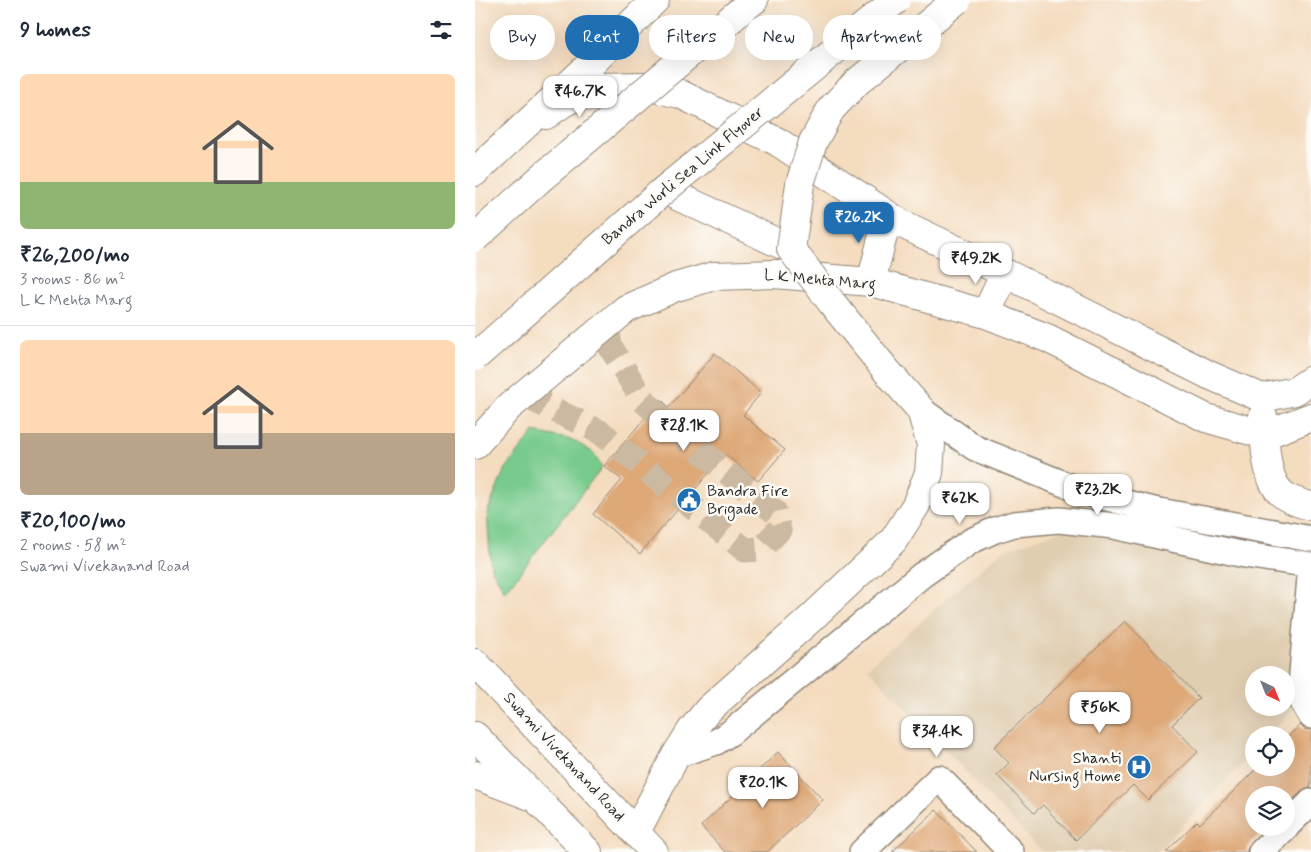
<!DOCTYPE html>
<meta charset="utf-8">
<style>
:root{--surface:#fff;--page:#f6f6f7;--text:#1f2937;--muted:#747a83;--line:#e0e1e3;--accent:#1f6fb2}
body{margin:0;font-family:Mynerve,sans-serif;background:var(--page);color:var(--text);height:100vh;display:flex;flex-direction:column;font-size:19px;white-space:nowrap}
*{box-sizing:border-box;margin:0}
p{font-size:16px;color:var(--muted)}
.icon{flex:none;width:28px;height:28px;fill:none;stroke:currentColor;stroke-width:2;stroke-linecap:round;stroke-linejoin:round}
.map{position:relative;flex:1;overflow:hidden}
.drawer{display:flex;flex-direction:column;background:var(--surface);width:475px}
.drawer>*{flex:none}
.banner{position:absolute;left:15px;top:15px;width:475px;height:45px;display:flex;gap:10px}
.needle{width:32px;rotate:137deg}
.controls{position:absolute;left:770px;top:666px;display:grid;gap:10px}
.controls a{display:grid;place-items:center;width:50px;height:50px;border-radius:50%;background:var(--surface);box-shadow:0 5px 20px #0002;font-size:25px}
.price{position:absolute;translate:-50% -42px;padding:0 11px;border-radius:10px;background:#fff;color:#222;font-size:16px;line-height:32px;filter:drop-shadow(0 1px 2px #0008)}
.price::after{content:'';position:absolute;left:50%;top:30px;width:15px;height:11px;margin-left:-8px;background:inherit;clip-path:polygon(0 0,100% 0,50% 100%)}
.price.active{background:var(--accent);color:#fff}
ul{padding:0;list-style:none}
li{display:grid;align-content:center;gap:10px;height:265px;padding:0 20px}
li+li{border-top:1px solid var(--line)}
li span{display:grid;place-items:center;height:155px;border-radius:8px;color:#555}
li>.icon{margin-inline-start:auto}
span .icon{width:90px;height:90px;fill:#fffc;stroke-width:1}
li b{font-size:21px}
h2{display:flex;justify-content:space-between;align-items:center;height:60px;padding:0 20px;font-size:21px}
.chip{padding:0 18px;border-radius:22px;background:var(--surface);box-shadow:0 5px 20px #0002;font-size:18px;line-height:45px}
.chip.active{background:var(--accent);color:#fff}
main{display:flex;flex:1;min-height:0}
.map>svg:first-child{display:block}
</style>
<main>
<section class="drawer">
<h2>9 homes<svg class="icon" aria-label="filters" viewBox="0 0 24 24"><path d="M4 7h16M4 17h16"/><circle cx="9" cy="7" r="2"/><circle cx="15" cy="17" r="2"/></svg></h2>
<ul>
<li><span style="background:linear-gradient(#ffd9b3 70%,#8fb573 0)"><svg class="icon" aria-label="home" viewBox="0 0 24 24"><path d="M3 11l9-7 9 7M6 9v11h12V9"/></svg></span><div><b>₹26,200/mo</b><p>3 rooms · 86 m²</p><p>L K Mehta Marg</p></div></li>
<li><span style="background:linear-gradient(#ffd9b3 60%,#b9a48a 0)"><svg class="icon" aria-label="home" viewBox="0 0 24 24"><path d="M3 11l9-7 9 7M6 9v11h12V9"/></svg></span><div><b>₹20,100/mo</b><p>2 rooms · 58 m²</p><p>Swami Vivekanand Road</p></div></li>
</ul>
</section>
<div class="map">
<svg width="836" height="852" viewBox="0 0 836 852">
<rect width="100%" height="100%" fill="#fdfcf7"/>
<filter id="ink" filterUnits="userSpaceOnUse"><feTurbulence type="fractalNoise" baseFrequency=".02" numOctaves="2"/><feDisplacementMap in="SourceGraphic" scale="10" xChannelSelector="R" yChannelSelector="G"/><feConvolveMatrix kernelMatrix="1 2 1 2 8 2 1 2 1" color-interpolation-filters="sRGB"/></filter>
<filter id="wash" filterUnits="userSpaceOnUse"><feTurbulence type="fractalNoise" baseFrequency=".0096" numOctaves="4" result="noise"/><feDisplacementMap in="SourceGraphic" scale="20" xChannelSelector="R" yChannelSelector="G"/><feGaussianBlur stdDeviation="1.12" result="paint"/><feColorMatrix in="noise" values="0 0 0 0 0 0 0 0 0 0 0 0 0 0 0 0 0 1.4 0 .05"/><feComposite in="paint" operator="in"/></filter>
<g filter="url(#wash)">
<rect width="100%" height="100%" fill="#f4dcbf"/>
<path fill="#e0ceb1" fill-rule="evenodd" d="M587 530 821 577 836 592 827 700 794 735H779V751L682 852H567L392 668 527 551ZM779 675H811V708H779Z"/>
<path fill="#79cb8d" stroke="#527b5c" d="M59 432 98 440 119 453 127 467 30 592 16 568 12 513 29 471Z"/>
<g id="blocks">
<path fill="#dea877" d="M240 353 286 393 268 415 310 450 283 481 250 454 165 554 118 514 147 480 129 466 186 399 194 407Z
M650 621 724 698 697 725 723 752 673 800 658 785 601 840 568 805 559 813 522 775 534 763 519 747Z
M825 725 829 729 836 730V787L826 792 811 806V795H779V828H791L776 842 771 852H691L722 821 725 824 782 768H811V738Z
M303 752 348 800 292 852H250L226 826Z
M461 810 502 852H417Z"/>
</g>
</g>
<g filter="url(#ink)">
<use href="#blocks" fill-opacity="0" stroke="#908475" stroke-width="1"/>
<g fill="none" stroke-linecap="round" stroke-linejoin="round">
<path stroke="#ccb9a1" stroke-width="25" stroke-dasharray="25 12" stroke-linecap="butt" d="M48 395 125 432 270 550 286 549 304 530 300 512 190 421 167 399 135 346 132 325"/>
<defs>
<path id="minor" d="M446 410 500 448 609 492 679 510 836 539
M836 565 825 697 836 716
M201 755 241 742 255 733 447 575 496 541 520 530 539 524 584 520 639 526 770 555 836 565
M811 827 836 802
M387 852 464 778 536 852
M786 852 811 828"/>
<path id="major" d="M71 115 88 103 120 87 170 86 205 94 303 142 425 223 530 273 734 375 787 398 820 391 836 380
M396 282 413 216
M511 314 530 273
M788 416C790 439 789 483 810 496 818 501 827 504 836 506
M0 445 34 407 151 309 201 287 239 276 299 274 396 282 511 314 572 338 731 418 790 435 836 417
M0 663 179 852
M0 736 113 852"/>
<path id="highway" d="M257 18 279 0
M0 172 117 63 180 0
M189 190 316 249
M0 775 58 797
M161 832 201 755 216 731 233 710 332 622 418 541 441 505 454 473 456 445 446 410 411 370"/>
</defs>
<use href="#minor" stroke="#908475" stroke-width="28"/>
<use href="#major" stroke="#908475" stroke-width="30"/>
<use href="#highway" stroke="#908475" stroke-width="30"/>
<use href="#minor" stroke="#fff" stroke-width="25"/>
<use href="#major" stroke="#fff" stroke-width="28"/>
<use href="#highway" stroke="#fff" stroke-width="28"/>
<defs>
<path id="highway-bridge" d="M0 238 66 178 257 18
M0 357 189 190 421 0
M411 370 357 303 316 249 325 184 338 142 356 109 382 82 482 0"/>
</defs>
<use href="#highway-bridge" stroke="#908475" stroke-width="30" stroke-linecap="butt"/>
<use href="#highway-bridge" stroke="#fff" stroke-width="28"/>
</g>
</g>
<defs>
<symbol id="civic-disc" viewBox="-11 -11 22 22"><circle r="9.5" fill="#1f6fb2" stroke="#fdfcf7"/><path d="M-.6-6.5H3V-4.5H.6V-3L4-1V1h2V6H-6V1h2V-1L-.6-3ZM-1.2 2.5V6h2.4V2.5Z" fill="#fff"/></symbol>
<symbol id="hospital-disc" viewBox="-11 -11 22 22"><circle r="9.5" fill="#1f6fb2" stroke="#fdfcf7"/><path d="M-5-5h3v3.5h4V-5h3V5h-3V1.5h-4V5h-3Z" fill="#fff"/></symbol>
</defs>
<g fill-rule="evenodd">
<use href="#civic-disc" x="200" y="486" width="28" height="28"/>
<use href="#hospital-disc" x="650" y="753" width="28" height="28"/>
</g>
<g text-anchor="middle" dominant-baseline="central" stroke-width="5" stroke-linejoin="round" paint-order="stroke">
<g font-size="16" fill="#2b2b2b" stroke="#fdfcf7">
<text transform="translate(208 176) rotate(-40)">Bandra Worli Sea Link Flyover</text>
<text transform="translate(345 280) rotate(5)">L K Mehta Marg</text>
<text transform="translate(89 757) rotate(47)">Swami Vivekanand Road</text>
</g>
<g font-size="16" fill="#2b2b2b" stroke="#fdfcf7" text-anchor="start">
<text x="232" y="491">Bandra Fire<tspan x="232" dy="18">Brigade</tspan></text>
<text x="646" y="758" text-anchor="end">Shanti<tspan x="646" dy="18">Nursing Home</tspan></text>
</g>
</g>
</svg>
<div class="controls">
<a><svg class="needle" viewBox="-14 -14 28 28"><path d="M0-13l5 13h-10z" fill="#e53935"/><path d="M0 13l5-13h-10z" fill="#747a83"/></svg></a>
<a><svg class="icon" aria-label="locate" viewBox="0 0 24 24"><circle cx="12" cy="12" r="6"/><path d="M12 2v4M12 18v4M2 12h4M18 12h4"/></svg></a>
<a><svg class="icon" aria-label="layers" viewBox="0 0 24 24"><path d="M12 4l9 5-9 5-9-5zM3 14l9 5 9-5"/></svg></a>
</div>
<b class="price" style="left:105px;top:118px">₹46.7K</b>
<b class="price active" style="left:384px;top:244px">₹26.2K</b>
<b class="price" style="left:501px;top:285px">₹49.2K</b>
<b class="price" style="left:209px;top:452px">₹28.1K</b>
<b class="price" style="left:623px;top:516px">₹23.2K</b>
<b class="price" style="left:485px;top:525px">₹62K</b>
<b class="price" style="left:625px;top:734px">₹56K</b>
<b class="price" style="left:462px;top:758px">₹34.4K</b>
<b class="price" style="left:288px;top:809px">₹20.1K</b>
<div class="banner">
<a class="chip">Buy</a>
<a class="chip active">Rent</a>
<a class="chip">Filters</a>
<a class="chip">New</a>
<a class="chip">Apartment</a>
</div>
</div>
</main>
